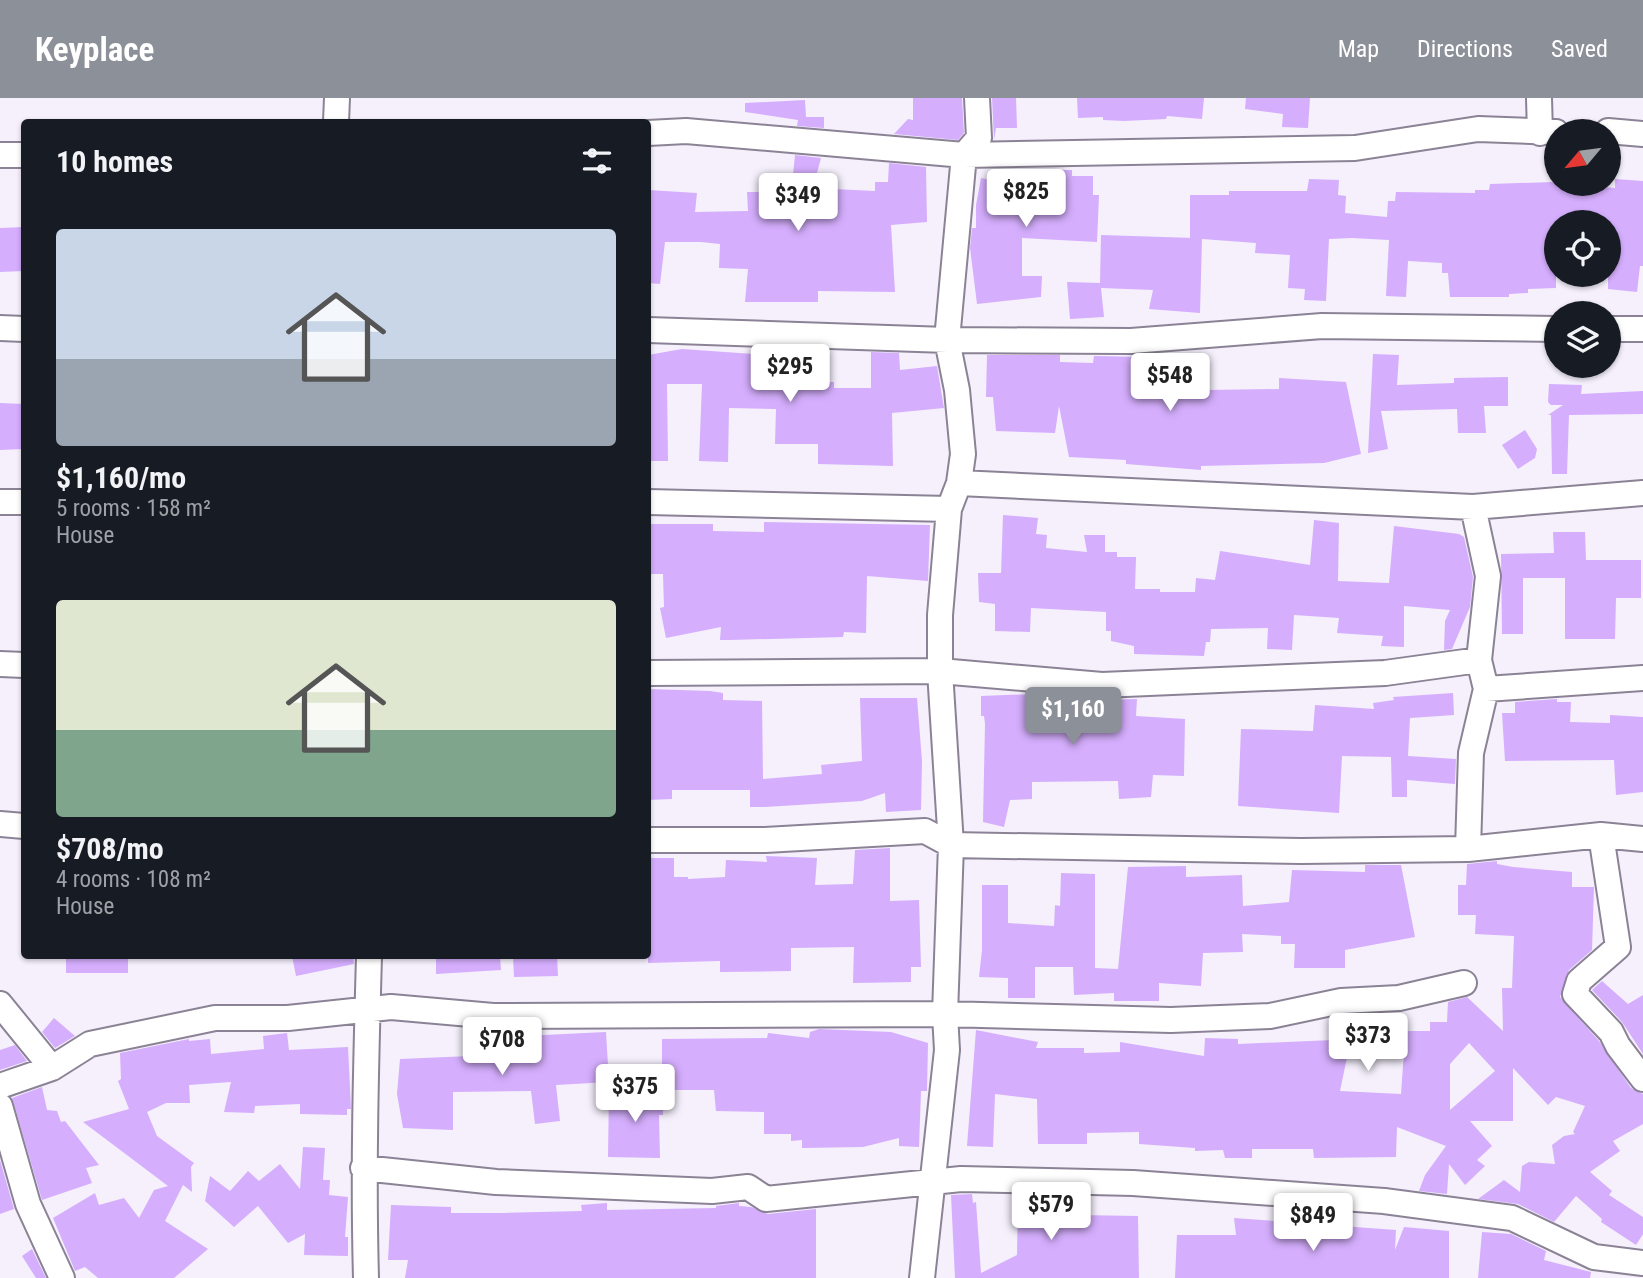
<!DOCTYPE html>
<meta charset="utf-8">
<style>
:root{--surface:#171b24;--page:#20242c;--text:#f1f3f6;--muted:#9ea1a6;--accent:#8c9099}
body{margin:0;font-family:"Roboto Condensed",sans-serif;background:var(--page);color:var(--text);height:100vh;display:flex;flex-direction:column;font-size:26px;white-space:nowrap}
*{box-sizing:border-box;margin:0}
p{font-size:23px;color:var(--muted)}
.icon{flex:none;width:38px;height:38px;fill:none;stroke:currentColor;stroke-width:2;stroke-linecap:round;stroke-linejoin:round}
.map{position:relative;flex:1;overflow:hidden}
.sheet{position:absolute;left:21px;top:21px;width:630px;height:840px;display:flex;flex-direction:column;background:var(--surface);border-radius:7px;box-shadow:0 2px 5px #0004}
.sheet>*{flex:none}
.needle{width:46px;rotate:241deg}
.fabs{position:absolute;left:1544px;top:21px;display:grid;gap:14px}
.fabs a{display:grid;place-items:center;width:77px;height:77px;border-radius:50%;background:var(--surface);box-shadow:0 2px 5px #0004;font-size:35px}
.price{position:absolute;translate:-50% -60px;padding:0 16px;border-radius:7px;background:#fff;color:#222;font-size:23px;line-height:46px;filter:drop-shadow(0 2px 4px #0008)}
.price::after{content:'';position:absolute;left:50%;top:42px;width:21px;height:16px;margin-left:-10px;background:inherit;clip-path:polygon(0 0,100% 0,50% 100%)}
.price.selected{background:var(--accent);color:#fff}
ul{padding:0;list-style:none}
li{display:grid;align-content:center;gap:14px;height:371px;padding:0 35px}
li span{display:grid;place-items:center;height:217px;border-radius:7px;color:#555}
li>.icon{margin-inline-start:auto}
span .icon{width:126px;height:126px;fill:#fffc;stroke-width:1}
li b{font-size:30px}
h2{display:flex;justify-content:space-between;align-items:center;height:84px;padding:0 35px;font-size:30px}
header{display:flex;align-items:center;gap:42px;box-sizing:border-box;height:98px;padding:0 35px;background:var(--accent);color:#fff}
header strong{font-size:33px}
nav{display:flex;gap:38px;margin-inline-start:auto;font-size:24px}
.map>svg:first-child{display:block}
</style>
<header>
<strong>Keyplace</strong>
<nav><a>Map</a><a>Directions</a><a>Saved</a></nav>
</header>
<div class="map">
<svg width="1643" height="1180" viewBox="0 0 1643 1180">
<rect width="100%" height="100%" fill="#f5f0fc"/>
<path fill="#d5aefd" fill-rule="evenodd" d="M913 0H962L964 35 958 42 894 36 908 21 913 22Z
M992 0H1016L1017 30H996L994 42Z
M1077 0H1204L1202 21 1167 18 1166 21 1124 23 1103 22V19L1078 20Z
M1246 0H1310L1308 30 1282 29 1283 16 1245 11Z
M805 2 806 19H824V30L797 28 798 22 745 14V5Z
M795 57 821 60 813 90 875 93V84H888L889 65 926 69 927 124 891 127 895 194 818 193V204H745L748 171 719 170 720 146 701 144H665L660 186 648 185V92L697 95 695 114 748 113 747 94H776V86L792 87Z
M1054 72H1072V78H1093V97H1099L1097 144 1022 140V178H1042L1041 199 977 206 970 150 972 130H976V107L981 80 1017 88V81L1053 82Z
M1309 81 1339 82 1338 97 1346 98 1345 115 1387 119 1388 103H1395L1396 94 1475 95V92H1489L1490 86 1553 84 1615 90V81L1643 83V168H1640L1637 194 1608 191V124H1556V190L1528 191V195L1509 196V199H1450L1448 175H1442V165L1408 163 1406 199 1386 198 1389 142 1352 140 1329 141 1326 203 1304 202 1305 191 1288 190 1290 157 1255 155 1256 145 1202 141 1200 215 1149 211 1153 192 1101 190 1104 219 1070 221 1067 184 1100 185 1101 137 1194 140H1190V97H1229V93H1307Z
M24 129V173L0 174V130Z
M682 251 784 258 783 283 834 284V290H871V254L899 255 900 272 937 268 944 310 892 315 893 368 818 366V346H775L776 311 729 310 728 364 699 363 702 286H667L668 363H648V257Z
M1373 256 1399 257 1397 287 1454 285V280L1508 279V308H1484L1486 335H1458L1457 311 1381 313 1388 351 1368 355Z
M987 257H1060V264L1093 265 1094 258 1145 259V262L1197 266V270H1208V292L1279 291V280L1346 284 1361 356 1324 365 1201 368V372L1126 366V362L1069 359 1059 308 1055 335 996 333 993 299H986Z
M1549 286 1582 287 1581 296 1643 293V316L1569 317 1567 376H1552L1551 317H1548L1563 307H1551L1548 304Z
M0 305 24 306V351L0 352Z
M1525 332 1537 351 1535 360 1518 371 1502 347Z
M1003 417 1038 420 1036 436 1047 437 1046 450 1087 454 1084 437H1105V454H1117V459H1136L1135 491H1160V494H1195L1196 480 1215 482 1220 453 1310 467 1314 422 1339 425 1338 483 1389 485 1394 428 1459 436 1464 439 1473 479 1470 509 1452 551 1444 552 1445 523 1450 512 1404 508V549L1381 548 1383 538 1337 535 1339 520 1294 517 1292 552 1267 551 1268 530 1211 531 1210 544H1206L1204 558 1134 556V548L1111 543V533H1106V514L1031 510 1030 534 995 533V506L979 504 978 475H1001Z
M764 424 930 427 928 483 867 478 866 535 844 534 843 539 730 542H720L721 529 666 540 660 510 664 509 663 476H648V426H713V433L764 434Z
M1553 434H1585L1586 462H1641V500H1616L1615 541H1565V480H1523V536H1502L1501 456 1554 455Z
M648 591 710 593 723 595V602L762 603 763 681 822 676 821 667 862 663 860 600H917L922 663 921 712 886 714 885 695 862 703 765 709H750V692H672V701L648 702Z
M1453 595 1454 617 1410 620 1408 658 1456 661 1455 686 1407 682V699H1392L1391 659 1342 658 1339 715 1238 708 1241 631 1313 633 1315 607 1374 611 1373 605 1394 602 1393 599Z
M1034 596 1101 602 1137 601 1136 618 1185 621 1184 678 1153 677 1151 699 1119 701 1118 683 1032 684V701L1010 702 1004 729 983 724 985 626 984 618H981V598Z
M1557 601V604H1571L1570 624 1610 625V617L1643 619V694L1616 697 1614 662 1505 663 1502 615H1515V604Z
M890 750V803L919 802 921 869H911V884L853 885 854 849 791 850V873L720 874V863L648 865V760H674V779H688V781L725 779 726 762 767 764 766 758 817 760 815 787 853 786 855 752Z
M1497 763V766L1513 769 1572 774V789H1594L1592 852 1569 872 1560 899 1599 943 1631 990 1643 996V1026L1613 1043 1620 1053 1590 1074 1612 1093 1609 1097 1643 1119V1136L1636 1147 1601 1124 1602 1121 1576 1098 1554 1124 1518 1106 1478 1101 1504 1082 1520 1094 1522 1068 1529 1064 1555 1066 1552 1047 1564 1038 1575 1036 1573 1034 1585 1008 1556 999 1548 1007 1513 970V1023H1470L1492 1048 1477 1062 1485 1068 1465 1087 1449 1066 1447 1096 1419 1093 1425 1077 1446 1048 1397 1029 1396 1059 1314 1060 1313 1051H1252V1060H1225L1223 1052 1195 1053V1050L1139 1046V1034L1087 1035V1046H1038L1037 1001 995 996 993 1049 967 1048 976 932 1038 944 1036 950H1084V955L1120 954V944L1204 958 1205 940 1238 941V946L1333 942 1350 945 1340 993 1401 996 1404 953 1396 952 1382 933H1430V924H1447L1448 904 1467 899 1503 933 1502 890H1512L1514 838 1475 836 1476 817H1458V787H1466L1467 766ZM1469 945 1495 973 1450 1012V966Z
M1365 767H1401L1415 839 1345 852V870H1294L1295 846H1281V838L1242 836 1243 854 1203 855 1201 888 1159 885V903H1114V895L1074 897 1073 869H1035V900H1008V880L979 879 982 852V787H1008V825L1054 828 1055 807 1060 808 1061 775 1095 776V870L1118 871 1128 769 1186 768V779L1242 777 1243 808 1289 804 1292 772 1365 774Z
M66 858H128V875H66Z
M292 858H353L354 866 296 878Z
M436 858H500L501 872 436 876Z
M513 858H557L558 878 514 879Z
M1602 883 1628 906 1643 897V956L1622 924 1592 892Z
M54 920 75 938 55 950 42 934Z
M819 931 891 934 928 945 927 993H921L919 1049 899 1048V1040L863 1049 802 1050V1042L791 1043V1036H764V1014L716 1013 714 992H662V941L767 940 768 935 809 940 810 934Z
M606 934 609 984 556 987 560 1023 535 1026 531 993 453 994V1032L403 1030 397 996 400 961 470 958V964L505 963 504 939Z
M287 935 289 952 348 949 351 1011H347V1017L300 1016V1006L255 1008 254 1015 224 1014 231 984 189 987 190 1005H166L147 1014 157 1038 194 1065 191 1069 192 1094 183 1087 165 1123 208 1151 174 1180H98L85 1169 75 1173 53 1120 95 1095 99 1107 124 1100 139 1120 154 1092 168 1088 83 1024 129 1011 118 983 121 981 120 955 189 941V943L210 941 211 956 264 951 263 938Z
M15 947 27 963 0 972V952Z
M42 989 47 1012 57 1013 61 1024 65 1023 99 1067 86 1070 92 1085 42 1102 12 1000Z
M609 993 663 994V1017H659L660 1060 608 1059Z
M303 1049 325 1050 323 1082H330L329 1097 348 1099 345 1139H348V1158L304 1157 305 1136 288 1145 258 1108 234 1129 205 1103 210 1078 230 1093 248 1073 259 1083 280 1066 300 1091Z
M0 1062 14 1111 0 1116Z
M972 1096 973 1105 976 1104 981 1175 1017 1157 1018 1097 1039 1098 1081 1107 1079 1117 1138 1118 1139 1180H955L951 1097Z
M607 1105V1112L716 1110V1108L739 1105V1108L751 1109 768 1116 816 1111V1180H405L408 1162H388L391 1107 451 1109V1115H503L582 1113 581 1107Z
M1234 1120 1396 1132 1395 1152 1404 1129 1449 1133V1180H1175L1177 1137H1236Z
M1482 1134 1511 1136 1546 1153 1544 1162 1591 1174 1590 1180H1478Z
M32 1151 46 1180H36L22 1158Z"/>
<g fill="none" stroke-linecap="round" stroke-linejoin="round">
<defs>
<path id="minor" d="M1539 0 1540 35
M336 24 337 0
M1608 33 1643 36
M648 35 686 33 964 57 1355 50 1478 31 1556 34
M0 57H24
M0 230 24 231
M1608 231H1643
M648 232 947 242 1131 243 1322 228 1556 231
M959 385 1473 409 1643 395
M0 404H24
M648 404 949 411
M0 566 24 567
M648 575 940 573 1102 587 1385 575 1479 562
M1486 591 1643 580
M0 726 24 728
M1601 737 1618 849 1579 883 1575 896 1611 934 1618 948 1643 981
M648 742H765L925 733 951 747 1301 753 1468 751 1601 737 1643 741
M1468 751 1471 655 1486 591 1479 562 1488 478 1473 409
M0 906 52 970
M0 988 52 970 90 946 215 920H288L391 909 493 918 945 916 1171 922 1270 918 1341 903 1399 900 1464 885
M0 1008 28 1106 62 1180
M363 1070 496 1084 712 1093 748 1089 766 1101 961 1081 1133 1085 1384 1103 1512 1120 1594 1159 1643 1165
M366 1180C363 1073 366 965 369 858
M922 1180 947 952 945 916 951 747 940 573V517L949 411 959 385 963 356 957 292 947 242 964 57 979 40 977 0"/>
</defs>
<use href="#minor" stroke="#8b8395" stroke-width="28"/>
<use href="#minor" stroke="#fff" stroke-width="24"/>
</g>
</svg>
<div class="fabs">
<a><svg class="needle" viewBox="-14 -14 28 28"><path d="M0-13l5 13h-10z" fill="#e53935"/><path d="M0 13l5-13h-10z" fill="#9ea1a6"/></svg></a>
<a><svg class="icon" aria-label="locate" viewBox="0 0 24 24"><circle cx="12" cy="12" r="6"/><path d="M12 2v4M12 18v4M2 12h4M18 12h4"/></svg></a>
<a><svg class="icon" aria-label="layers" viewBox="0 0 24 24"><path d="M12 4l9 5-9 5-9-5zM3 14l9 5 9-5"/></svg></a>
</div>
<b class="price" style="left:1026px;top:131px">$825</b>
<b class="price" style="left:798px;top:135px">$349</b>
<b class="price" style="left:790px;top:306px">$295</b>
<b class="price" style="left:1170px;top:315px">$548</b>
<b class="price selected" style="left:1073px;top:649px">$1,160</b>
<b class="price" style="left:1368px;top:975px">$373</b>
<b class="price" style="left:502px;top:979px">$708</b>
<b class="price" style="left:635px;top:1026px">$375</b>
<b class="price" style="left:1051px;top:1144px">$579</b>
<b class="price" style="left:1313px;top:1155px">$849</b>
<section class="sheet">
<h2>10 homes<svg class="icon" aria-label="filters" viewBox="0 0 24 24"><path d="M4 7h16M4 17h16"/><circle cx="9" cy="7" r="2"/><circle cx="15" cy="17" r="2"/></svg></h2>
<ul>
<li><span style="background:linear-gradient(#c9d6e8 60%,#9aa5b1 0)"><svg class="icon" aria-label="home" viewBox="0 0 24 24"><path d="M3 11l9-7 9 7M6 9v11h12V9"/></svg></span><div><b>$1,160/mo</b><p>5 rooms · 158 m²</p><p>House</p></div></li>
<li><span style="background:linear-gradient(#dfe7d0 60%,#7fa58c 0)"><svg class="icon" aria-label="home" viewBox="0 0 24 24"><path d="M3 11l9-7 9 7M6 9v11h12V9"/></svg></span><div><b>$708/mo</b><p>4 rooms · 108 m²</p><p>House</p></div></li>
</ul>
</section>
</div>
